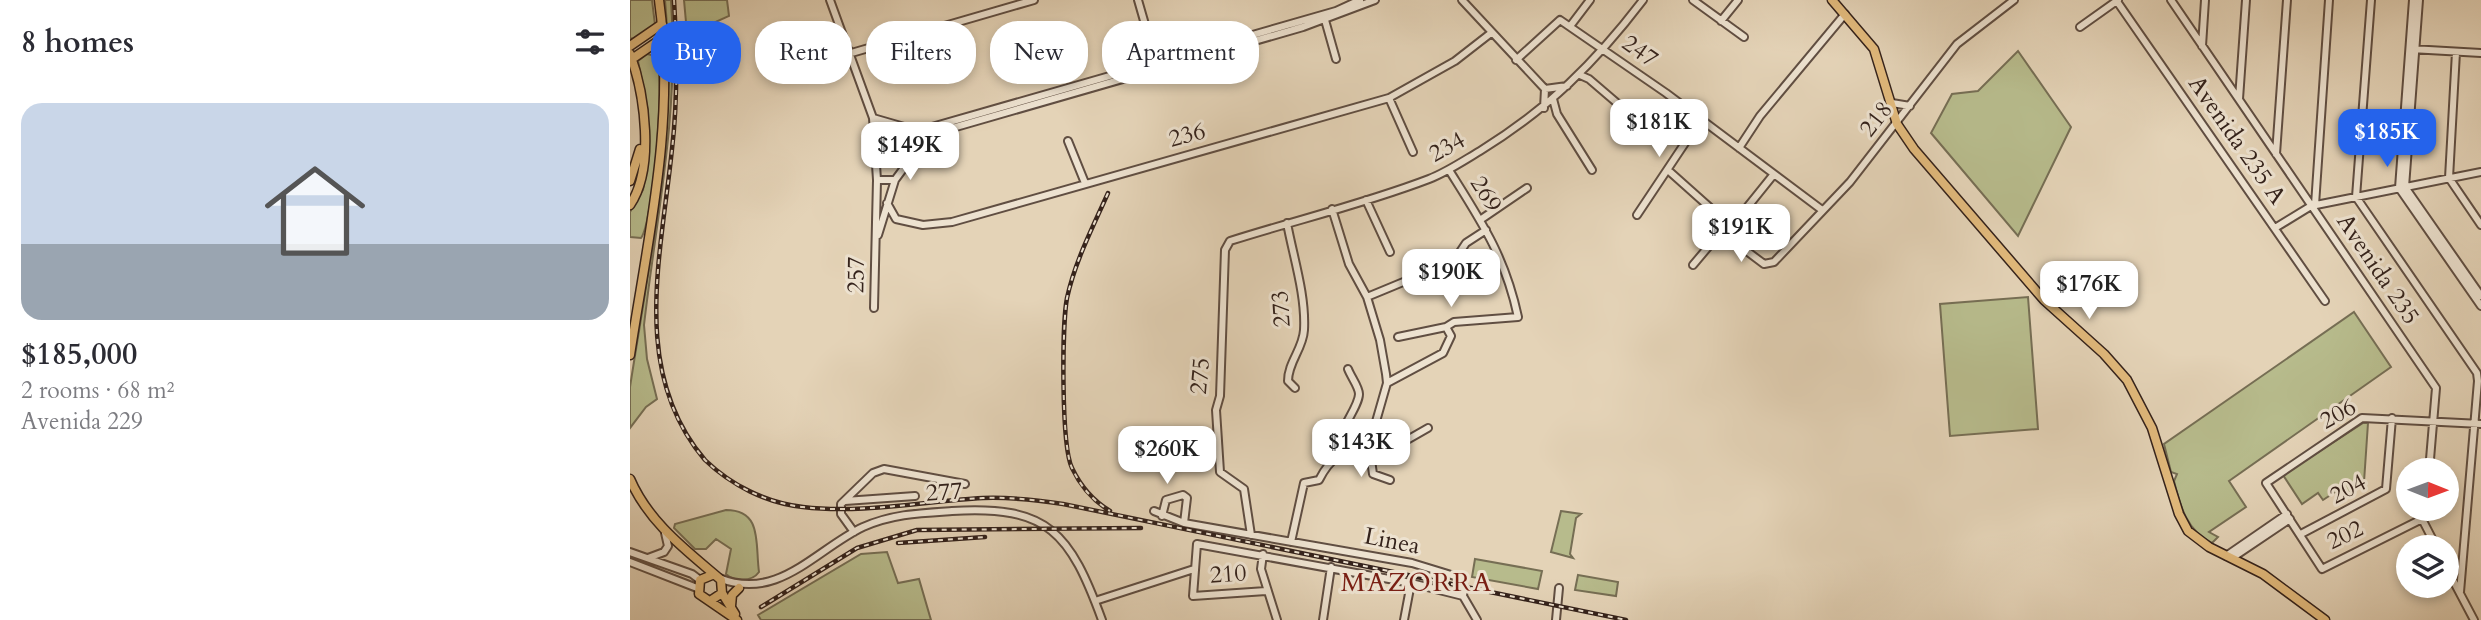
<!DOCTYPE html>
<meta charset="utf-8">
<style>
:root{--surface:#fff;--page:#f2f2f3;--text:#2b2b33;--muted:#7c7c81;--accent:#2563eb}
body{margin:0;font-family:Cardo,serif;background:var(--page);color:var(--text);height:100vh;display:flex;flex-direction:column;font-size:26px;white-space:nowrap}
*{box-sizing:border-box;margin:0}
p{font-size:23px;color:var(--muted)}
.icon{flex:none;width:38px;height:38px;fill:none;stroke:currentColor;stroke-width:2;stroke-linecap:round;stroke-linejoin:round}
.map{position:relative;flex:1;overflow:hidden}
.side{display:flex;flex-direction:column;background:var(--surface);width:630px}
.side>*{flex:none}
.top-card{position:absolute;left:21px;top:21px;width:665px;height:63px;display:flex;gap:14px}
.needle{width:46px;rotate:91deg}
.controls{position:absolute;left:1766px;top:458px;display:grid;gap:14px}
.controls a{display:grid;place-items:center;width:63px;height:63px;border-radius:50%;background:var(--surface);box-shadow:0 4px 10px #0003;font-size:35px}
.price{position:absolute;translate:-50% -60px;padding:0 16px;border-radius:14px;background:#fff;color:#222;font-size:23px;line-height:46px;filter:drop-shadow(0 2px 4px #0008)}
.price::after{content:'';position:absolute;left:50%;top:42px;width:21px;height:16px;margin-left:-10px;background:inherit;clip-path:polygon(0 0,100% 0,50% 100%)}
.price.current{background:var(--accent);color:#fff}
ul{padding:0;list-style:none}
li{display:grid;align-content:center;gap:14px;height:371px;padding:0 21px}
li span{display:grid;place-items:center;height:217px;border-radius:21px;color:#555}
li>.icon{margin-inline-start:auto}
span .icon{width:126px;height:126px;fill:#fffc;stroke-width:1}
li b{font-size:30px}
h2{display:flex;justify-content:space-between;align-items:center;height:84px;padding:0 21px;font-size:30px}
.pill{padding:0 24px;border-radius:28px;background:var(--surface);box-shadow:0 4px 10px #0003;font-size:24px;line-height:63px}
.pill.current{background:var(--accent);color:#fff}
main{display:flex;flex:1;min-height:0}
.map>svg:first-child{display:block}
</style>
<main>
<section class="side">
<h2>8 homes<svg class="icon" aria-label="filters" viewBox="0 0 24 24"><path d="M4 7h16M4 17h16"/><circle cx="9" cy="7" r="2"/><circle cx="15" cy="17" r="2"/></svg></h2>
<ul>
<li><span style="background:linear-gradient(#c9d6e8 65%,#9aa5b1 0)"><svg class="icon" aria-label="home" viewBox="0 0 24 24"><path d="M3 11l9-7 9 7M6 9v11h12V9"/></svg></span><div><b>$185,000</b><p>2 rooms · 68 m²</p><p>Avenida 229</p></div></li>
</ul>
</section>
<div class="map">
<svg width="1851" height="620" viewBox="0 0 1851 620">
<rect width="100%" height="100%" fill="#e4d3b7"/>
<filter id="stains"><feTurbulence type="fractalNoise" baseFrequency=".00286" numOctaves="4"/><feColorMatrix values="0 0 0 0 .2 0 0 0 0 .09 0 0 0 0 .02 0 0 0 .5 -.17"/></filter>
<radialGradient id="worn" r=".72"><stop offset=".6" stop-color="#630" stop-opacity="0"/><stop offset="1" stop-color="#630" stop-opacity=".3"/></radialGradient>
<path fill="#b7bb8c" stroke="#766e54" stroke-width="2" d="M0 0H22L25 25 3 39 0 38Z
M35 0H41C49 116 27 212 14 325L17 359 27 399 16 407 0 428V387C20 258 47 131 35 0Z
M54 0H97L99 16 79 25 56 22Z
M1388 51 1441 127 1388 236 1301 133 1322 94 1348 91Z
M17 54 26 56C36 73 23 223 11 238L0 237V212L13 190 18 158V111L8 61Z
M1398 297 1408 429 1320 436 1310 304Z
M1724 312 1761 367 1599 481 1616 507 1579 532 1588 537 1582 543C1557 531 1550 506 1544 481L1547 474 1541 472 1534 444Z
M1733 423H1738L1734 482 1717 493 1713 487 1693 500 1688 493 1672 504 1653 475Z
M96 510C133 510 125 544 129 572 122 582 104 582 96 574L101 549 86 539 76 549H65L44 528 45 524Z
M931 511 951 514 946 518 940 554 943 558 921 552Z
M257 552 268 583 289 579 301 620H131L128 615 231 554Z
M845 559 912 571 908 589 842 577Z
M948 575 988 582 986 596 945 590Z"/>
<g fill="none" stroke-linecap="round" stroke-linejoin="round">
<defs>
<path id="minor" d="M200 0 243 118 247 180 244 308
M508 0 527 66
M832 0 915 89 914 108
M1063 0 1114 37
M1486 0 1695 301
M1541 0 1806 388 1799 471
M1741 0 1726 197 1847 373 1848 381 1830 592
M1783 0 1769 188 1851 306
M1789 0 1775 187 1851 296
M695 20 706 59
M1091 21 1108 0
M941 25 960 0
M1450 27 1488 0
M1572 46 1575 0
M1781 49 1851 53
M1826 52 1819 178 1851 225
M218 54 404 0
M886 60 930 20 1036 93 1192 210
M950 75 959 79 1022 133
M915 89 937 86
M759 98 783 152
M923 99 927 114 962 170
M1609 99 1616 0
M1262 103 1280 106
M243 118 288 131 706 11 730 0
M438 141 455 183
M1109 148 1130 116 1215 14
M1646 154 1657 0
M1039 171 1095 221V227L1063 265
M247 180H265L293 142 312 131 673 27 745 0
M736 200 760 252
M257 203 266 219 293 225 322 222 759 98 825 61 861 33
M1685 205 1699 0
M702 209 719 264 737 297 750 340 756 374 757 383 739 446 743 474 760 480
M1115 210 1144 174
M1007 215 1071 119
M850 220 897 188
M657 223C663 256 676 295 674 330 673 349 658 362 658 381L665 388
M1645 228 1681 206 1851 172
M1090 231 1134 264 1144 262 1220 182 1327 44 1384 0
M248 235 265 180
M824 261H846
M737 297 824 261 836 243 856 230
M768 337 816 327 824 322 888 317C875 256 851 221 819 170
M757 383 813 353 821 336 816 327
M741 441 777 440 798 428
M706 455C706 432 729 408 729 394 729 387 721 377 718 369
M215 501 285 496
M1796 509 1792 519 1807 548
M524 511 554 523 782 563 831 578 834 587 833 596
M532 516 536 500 553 495 557 498 554 523
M1792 519 1692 569 1636 483 1732 418 1851 424
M224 532 211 514V504L243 473 254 469 335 484
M1671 534 1756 489 1762 418
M621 535 614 489 590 472 586 410 590 396 595 250 600 241C666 220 734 204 799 179 817 172 833 161 850 151 918 109 965 63 1013 0
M661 542 674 483 689 480C701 456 713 451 739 446
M0 552 62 574 70 580
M633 554 631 569 647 620
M1596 556 1657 514
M18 558 34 552 38 546 35 533
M1602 558 1660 519
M0 562 67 588
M1816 567 1844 620
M89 578C148 602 185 550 233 527 262 514 291 513 322 511 419 505 440 533 472 620
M636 591 563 596 567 544 781 583 833 596
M833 596 847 620
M465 601 564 569
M693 620 701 567
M774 620 781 583
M926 620 929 588"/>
<path id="major" d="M1202 0 1244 49 1267 124 1284 149 1414 300 1474 354 1497 380 1522 428 1549 514 1558 531 1579 547 1633 574 1695 620
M0 46 32 24
M0 54C15 94 25 168 0 205
M2 59 34 37
M0 181 10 149
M0 355C18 237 46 120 29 0
M0 479C19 523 56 550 91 580L92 593 80 601
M82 575 70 580 69 594 107 620
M92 593 105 614
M101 606 102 595 109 588"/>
</defs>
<use href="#minor" stroke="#604e42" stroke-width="10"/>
<use href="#major" stroke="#34221b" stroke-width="11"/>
<use href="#minor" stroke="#ede2d0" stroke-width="6"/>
<use href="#major" stroke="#e2ba7c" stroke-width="8"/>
<defs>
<path id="rail" d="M44 0C47 50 48 99 42 149 31 257 0 372 75 460 101 485 136 503 173 507 233 514 294 501 353 498 380 497 407 500 433 504L996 620
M478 193C463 227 445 261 437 298 432 324 431 446 442 468 451 487 462 500 480 511
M268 543 355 537
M131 607 227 548 287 530 511 528"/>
</defs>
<use href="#rail" stroke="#34221b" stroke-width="4.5"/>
<use href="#rail" stroke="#ede2d0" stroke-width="2" stroke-dasharray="5" stroke-linecap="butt"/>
</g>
<g text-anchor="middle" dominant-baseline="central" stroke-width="6" stroke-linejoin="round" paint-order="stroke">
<g font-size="24" fill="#34221b" stroke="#ede2d0">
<text transform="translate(1010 51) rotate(35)">247</text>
<text transform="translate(1246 119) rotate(-52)">218</text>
<text transform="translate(557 135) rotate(-15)">236</text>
<text transform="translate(1607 140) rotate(55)">Avenida 235 A</text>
<text transform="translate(817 147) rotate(-29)">234</text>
<text transform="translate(856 194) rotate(58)">269</text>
<text transform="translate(1748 269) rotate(56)">Avenida 235</text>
<text transform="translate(226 275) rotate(-89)">257</text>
<text transform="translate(651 309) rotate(-94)">273</text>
<text transform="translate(570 376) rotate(-85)">275</text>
<text transform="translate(1708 414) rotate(-29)">206</text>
<text transform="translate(1718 489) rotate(-28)">204</text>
<text transform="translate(314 492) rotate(-4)">277</text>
<text transform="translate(1715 535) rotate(-26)">202</text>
<text transform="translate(762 541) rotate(11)">Linea</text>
<text transform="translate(598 574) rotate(-4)">210</text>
</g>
<g font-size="26" letter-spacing="2" fill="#7a1f14" stroke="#ede2d0">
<text x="787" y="582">MAZORRA</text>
</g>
</g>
<rect width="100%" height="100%" filter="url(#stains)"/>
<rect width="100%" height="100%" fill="url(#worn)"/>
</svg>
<div class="controls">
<a><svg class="needle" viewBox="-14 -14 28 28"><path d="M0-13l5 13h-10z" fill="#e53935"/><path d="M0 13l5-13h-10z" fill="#7c7c81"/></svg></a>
<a><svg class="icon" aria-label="layers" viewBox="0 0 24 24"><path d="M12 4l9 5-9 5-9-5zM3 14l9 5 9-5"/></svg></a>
</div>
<b class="price" style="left:1029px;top:159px">$181K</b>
<b class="price current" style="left:1757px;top:169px">$185K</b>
<b class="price" style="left:280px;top:182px">$149K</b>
<b class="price" style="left:1111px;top:264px">$191K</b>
<b class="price" style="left:821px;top:309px">$190K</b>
<b class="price" style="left:1459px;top:321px">$176K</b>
<b class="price" style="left:731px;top:479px">$143K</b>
<b class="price" style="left:537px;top:486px">$260K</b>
<div class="top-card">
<a class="pill current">Buy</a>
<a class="pill">Rent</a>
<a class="pill">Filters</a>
<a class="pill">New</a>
<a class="pill">Apartment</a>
</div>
</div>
</main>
